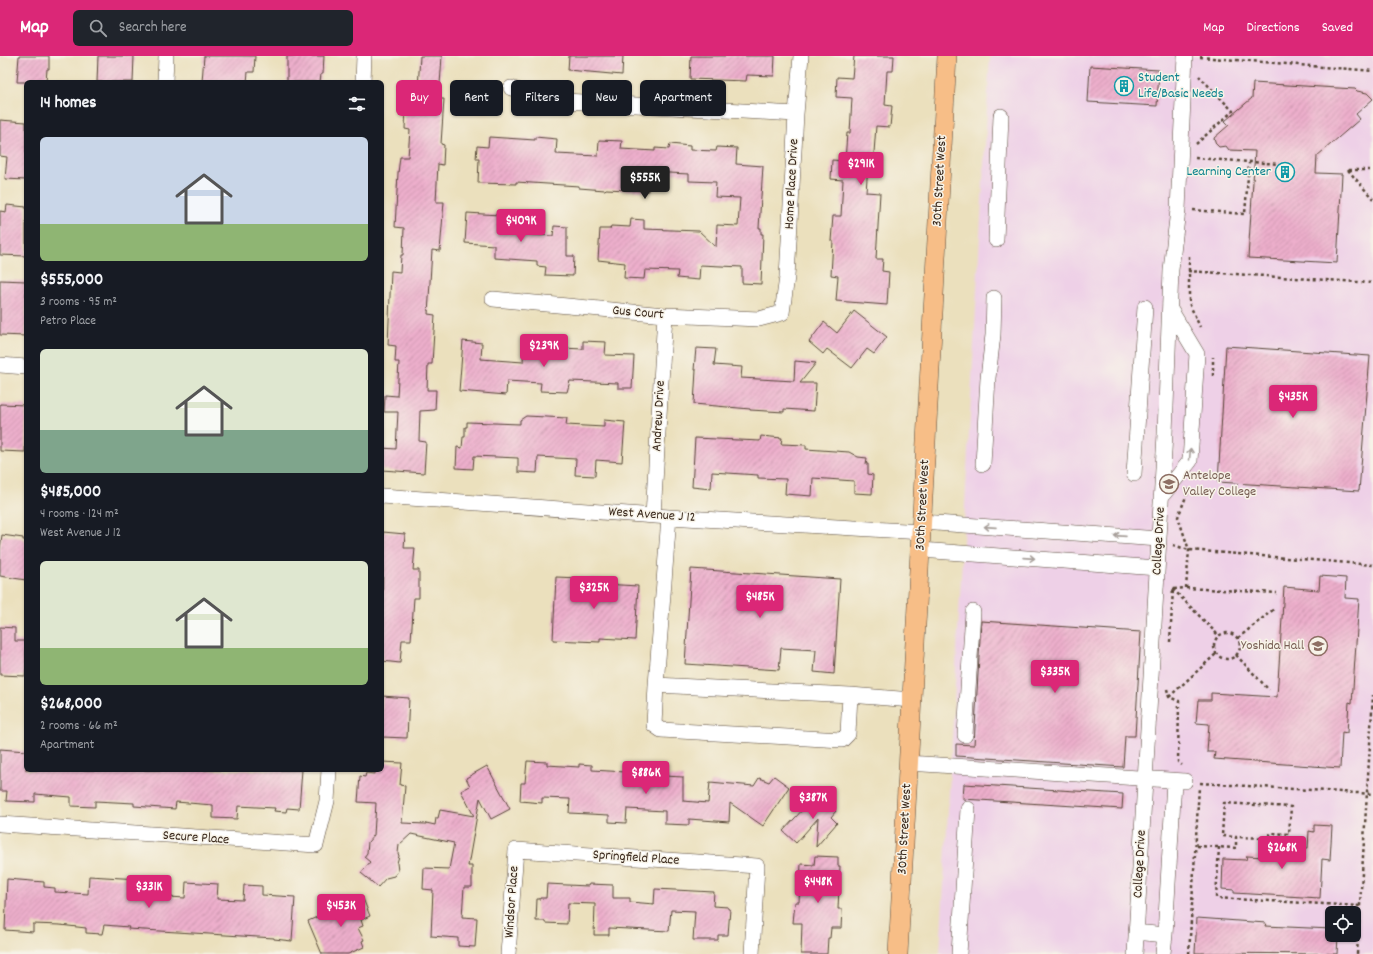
<!DOCTYPE html>
<meta charset="utf-8">
<style>
:root{--surface:#171b24;--page:#20242c;--text:#f1f3f6;--muted:#9ea1a6;--accent:#db2777}
body{margin:0;font-family:Dekko,sans-serif;background:var(--page);color:var(--text);height:100vh;display:flex;flex-direction:column;font-size:15px;white-space:nowrap}
*{box-sizing:border-box;margin:0}
p{font-size:13px;color:var(--muted)}
.icon{flex:none;width:22px;height:22px;fill:none;stroke:currentColor;stroke-width:2;stroke-linecap:round;stroke-linejoin:round}
.map{position:relative;flex:1;overflow:hidden}
.drawer{position:absolute;left:24px;top:24px;width:360px;height:692px;display:flex;flex-direction:column;background:var(--surface);border-radius:6px;box-shadow:0 1px 3px #0004}
.drawer>*{flex:none}
.banner{position:absolute;left:396px;top:24px;width:380px;height:36px;display:flex;gap:8px}
.fabs{position:absolute;left:1325px;top:850px;display:grid;gap:8px}
.fabs a{display:grid;place-items:center;width:36px;height:36px;border-radius:6px;background:var(--surface);box-shadow:0 1px 3px #0004;font-size:20px}
.price{position:absolute;translate:-50% -34px;padding:0 9px;border-radius:4px;background:var(--accent);color:#fff;font-size:13px;line-height:26px;filter:drop-shadow(0 1px 2px #0008)}
.price::after{content:'';position:absolute;left:50%;top:24px;width:12px;height:9px;margin-left:-6px;background:inherit;clip-path:polygon(0 0,100% 0,50% 100%)}
.price.on{background:#222;color:#fff}
ul{padding:0;list-style:none}
li{display:grid;align-content:center;gap:8px;height:212px;padding:0 16px}
li span{display:grid;place-items:center;height:124px;border-radius:6px;color:#555}
li>.icon{margin-inline-start:auto}
span .icon{width:72px;height:72px;fill:#fffc;stroke-width:1}
li b{font-size:17px}
h2{display:flex;justify-content:space-between;align-items:center;height:48px;padding:0 16px;font-size:17px}
.chip{padding:0 14px;border-radius:6px;background:var(--surface);box-shadow:0 1px 3px #0004;font-size:14px;line-height:36px}
.chip.on{background:var(--accent);color:#fff}
header{display:flex;align-items:center;gap:24px;box-sizing:border-box;height:56px;padding:0 20px;background:var(--accent);color:#fff}
header strong{font-size:19px}
nav{display:flex;gap:22px;margin-inline-start:auto;font-size:14px}
.search{width:280px;height:36px;background:var(--page);display:flex;align-items:center;gap:10px;box-sizing:border-box;padding:0 14px;border-radius:6px;color:var(--muted);font-size:15px}
.map>svg:first-child{display:block}
</style>
<header>
<strong>Map</strong>
<div class="search"><svg class="icon" aria-label="search" viewBox="0 0 24 24"><circle cx="10" cy="10" r="6"/><path d="M15 15l6 6"/></svg>Search here</div>
<nav><a>Map</a><a>Directions</a><a>Saved</a></nav>
</header>
<div class="map">
<svg width="1373" height="898" viewBox="0 0 1373 898">
<defs>
<pattern id="building-hatch" width="6" height="6" patternUnits="userSpaceOnUse"><rect width="6" height="6" fill="#edafcc"/><path d="M-1 1l2-2M0 6l6-6M5 7l2-2" fill="none" stroke="#c18fa5"/></pattern>
</defs>
<rect width="100%" height="100%" fill="#f7f3e8"/>
<filter id="ink" filterUnits="userSpaceOnUse"><feTurbulence type="fractalNoise" baseFrequency=".025" numOctaves="2"/><feDisplacementMap in="SourceGraphic" scale="8" xChannelSelector="R" yChannelSelector="G"/><feConvolveMatrix kernelMatrix="1 2 1 2 8 2 1 2 1" color-interpolation-filters="sRGB"/></filter>
<filter id="wash" filterUnits="userSpaceOnUse"><feTurbulence type="fractalNoise" baseFrequency=".012" numOctaves="4" result="noise"/><feDisplacementMap in="SourceGraphic" scale="16" xChannelSelector="R" yChannelSelector="G"/><feGaussianBlur stdDeviation="0.9" result="paint"/><feColorMatrix in="noise" values="0 0 0 0 0 0 0 0 0 0 0 0 0 0 0 0 0 1.4 0 .05"/><feComposite in="paint" operator="in"/></filter>
<g filter="url(#wash)">
<rect width="100%" height="100%" fill="#ebe0bd"/>
<path fill="#eed0e7" fill-rule="evenodd" d="M990 0H1373V898H940ZM1332 857H1354V879H1332Z"/>
<g id="blocks">
<path fill="url(#building-hatch)" d="M19 0H49V13H47L46 26H17Z
M98 0H134L133 26H97Z
M204 0H255L254 16H248L247 26H202Z
M287 0H324L323 18H321L320 26H287Z
M420 0H442L439 43H444L441 88 444 89 443 109 438 108 436 146H444L440 195 432 194 428 258 435 259 432 308H428L427 334H436L435 354 420 355 419 385 426 386 424 417 382 414V392L396 393 398 356H384L385 339 397 340 399 306H395L396 290 388 289 391 215 400 216 401 199H403L404 172 395 171 398 117 400 101H408L410 74 405 73 406 49H401L402 31 418 32Z
M569 0H623L622 19 568 14Z
M691 0H775L774 20 747 19 746 25 690 23Z
M854 0H894L893 15H887L885 49 892 50 890 71 876 70 873 110 868 109 866 136 880 137 876 203H883L882 215 889 216 887 249 836 245 838 220 831 219 833 185H831L833 160H841L843 124 831 123 832 104 845 105 847 77H850L852 42 836 41 837 21 852 22Z
M1090 10 1159 14 1157 50 1088 46Z
M1253 27 1355 33 1357 35 1367 37 1373 43 1356 58 1360 63 1317 100 1316 117 1342 118 1337 207 1248 202 1255 95 1229 94 1226 90 1219 91 1216 88 1214 82 1229 69 1225 65 1252 42Z
M0 64 26 66V124L5 123 7 101 0 100Z
M489 81 535 84V81L557 83 556 98 598 100 599 84 622 85 621 93 655 95V92L669 93 670 88 690 90V94L716 95 717 91 737 92 736 108 763 110 759 172H761V178H763L761 228 742 227V211L700 209 699 224 677 222 678 215 645 214 644 223 624 222 625 207 598 204 600 173H610L611 170 630 171 631 163 644 164V173L699 175 716 191 717 169 738 170 740 142 715 141 716 126 689 125V118L649 116 648 135 606 133 605 134 579 132V130L516 126V128L478 127 479 103H476L477 90 488 91Z
M7 149 26 151V200L0 199V155L6 156Z
M467 157 516 160 515 177 520 178 553 180 554 170 567 171V200H574L573 220 545 219 546 211 537 210V205L494 202V189L465 187Z
M0 224 26 225V280L0 279Z
M854 255 887 281 874 298 867 293 852 312 827 293 823 298 809 286 824 266 837 277Z
M463 285 482 287 481 303 523 306 524 288 541 289V291L583 293V285L606 286 605 299 634 300 632 332H618V327L570 325 567 336 540 335 541 327 507 325 506 339 459 335Z
M1226 290 1370 300 1359 435 1218 426Z
M696 292 716 293 714 309 742 311 741 322 794 325 795 305 816 307 800 327H816L814 355 784 353V356L750 354V353L694 348 696 314H694Z
M0 348 26 349 25 396 0 395Z
M526 360 567 362 566 369 604 371V364L625 366 622 406 596 404 595 420 575 419 576 403 538 401 537 417 518 416V402L474 400 473 413 456 412 457 391 462 392 463 381H465V371H467V366L520 368V364Z
M761 380 782 382 781 388 806 389V393L849 396 858 401 867 402 866 408H868V418L873 419 872 438 854 437V425L813 422 812 440 785 438 786 423 758 422V419L712 416 711 433 692 431 695 382 760 385Z
M383 476 405 478 404 492H415L413 514H419V542H414L411 584H402L400 607 382 605Z
M2 479 23 482V484H26V524L0 520V493Z
M691 513 840 523 834 618 814 616 816 594 781 592 779 614 685 608Z
M1320 520 1346 522 1345 542 1359 543 1352 647 1349 646 1347 677 1342 676 1340 712 1214 703 1215 696H1207L1209 668 1196 667 1198 644H1211V637L1277 641 1284 531 1319 534Z
M556 521 603 523V528L638 530 635 584 600 582V586L553 584Z
M981 565 1141 576 1135 680H1125L1123 711 956 700V688L974 689Z
M0 571 15 572V585H26V612L25 620 0 619Z
M382 640 409 642 407 682 382 681Z
M0 693 26 695V714H302L299 753 287 752 286 756 274 755 275 752 238 750 237 763 213 762V749L176 746 175 753 134 750V747L95 745V751L71 750V741L35 738V746L6 745 7 735H0Z
M527 705 547 706V709L579 711V708L592 709V714L626 716V724L664 726V720L683 721V745L708 747 710 726 754 730 759 722 769 726 774 720 789 731 763 770 730 747 729 766 689 763V769L665 768V755L627 753 626 767 609 766V759L569 757 570 743 542 742V747L520 745 521 727H525Z
M382 706 402 707 400 729 405 730 402 767 426 768V767L435 769 436 762H438L440 754 474 760 461 735 470 730 466 722 487 710 510 753 491 763 480 742 468 810H472V831H464L462 861 477 862 475 891 458 890V882L431 880 433 834 423 833 424 812 449 813 454 787 411 778 399 789 398 797 399 800 397 807 398 815 394 820 386 822 378 831 361 817 370 806 364 801 367 797 368 786 374 779 376 747 358 746 360 720 365 721 366 717 375 718V714H382Z
M964 728 1123 738 1122 753 963 743Z
M817 738 836 755 831 761 837 767 816 791 818 762 796 787 783 775Z
M1314 769 1332 770 1330 804 1322 803 1320 842 1234 837V834L1222 833 1223 803 1246 804 1247 800 1264 801 1265 797 1282 798 1283 795 1301 796V792H1308L1309 775 1314 776Z
M815 800 838 801V810H840L838 853H842L841 872H831L830 882H828L827 898H801L802 867H793L795 846H799L801 808 814 809Z
M89 820 155 824 154 840 185 842 186 826 218 828 217 843 243 844 244 829 262 830V839L295 841 292 885 274 883V882L128 873 129 871 104 869 102 878 86 877V872L60 869 33 868V876L5 874 7 823 44 826V831L55 832V836L88 838Z
M547 828 588 830 589 828 613 829V842H630V846L654 848 655 833 714 836 713 850 728 851V853H730L728 879H718V884H693L695 855 671 854 669 875 609 872V879H594L595 848 568 847 567 868 545 867V865H536L537 843H540V842H546Z
M362 840 370 860 361 864 363 870 358 872 364 884 362 885 364 891 348 898H322L308 865 324 858 322 855 346 845V847Z
M1197 862 1266 867 1265 870 1332 873V879H1338L1337 898 1195 897Z"/>
</g>
</g>
<g filter="url(#ink)">
<use href="#blocks" fill-opacity="0" stroke="#554536" stroke-width="1"/>
<g fill="none" stroke-linecap="round" stroke-linejoin="round">
<defs>
<path id="minor" d="M165 26 166 0
M363 26 364 0
M511 32 547 44 796 58
M996 184 1001 60
M493 243 665 259 759 263 782 257 787 221 796 58 801 0
M0 309 26 311
M983 408 988 322 993 279 994 242
M1134 418 1145 251
M382 440 669 461 922 476
M1161 441 1190 405 1197 298 1170 253
M653 460 665 259
M669 461 656 629 850 639 912 644
M922 466 1159 483
M921 494 1157 512
M656 629 654 669 661 674 842 684 848 678 850 639
M965 679 973 556
M908 707 1185 725
M0 768 316 789 327 745 329 714
M1136 876 1165 879 1174 725
M1163 897 1165 879
M508 898 516 794 757 810 752 898
M959 898 968 753
M1135 898 1165 378 1171 214 1178 154 1185 0"/>
<path id="major" d="M898 898 947 0"/>
</defs>
<use href="#minor" stroke="#554536" stroke-width="16"/>
<use href="#major" stroke="#554536" stroke-width="20"/>
<path stroke="#554536" stroke-width="2.5" stroke-dasharray="3 3" stroke-linecap="butt" d="M1200 1 1373 15
M1196 88 1233 55 1199 20
M1195 102 1279 108
M1348 114 1373 143
M1349 114H1373
M1193 154 1245 158 1249 107
M1189 200V247L1200 271
M1188 215 1373 227
M1213 320V301
M1173 489 1189 494 1373 509
M1186 532 1277 537
M1173 533 1219 580
M1214 590a13 13 0 1 1 26 0a13 13 0 1 1-26 0Z
M1238 582 1274 553
M1170 586 1173 533 1186 532 1189 494 1178 461 1189 433
M1236 599 1269 634
M1167 633 1169 641 1179 645 1178 706 1182 709
M1169 641 1217 597
M1200 727 1373 738
M1197 790 1236 792V781L1222 780 1224 747 1291 751 1289 778 1271 777 1267 782 1236 781
M1219 791 1216 842 1360 850
M1189 898 1199 731
M1357 898 1373 639"/>
<use href="#minor" stroke="#fff" stroke-width="15"/>
<use href="#major" stroke="#f7be87" stroke-width="19"/>
</g>
<defs><path id="oneway-shaft" d="M-6 0H5M1.5-3L5.5 0L1.5 3" fill="none" stroke-width="1.6" stroke-linecap="round" stroke-linejoin="round"/></defs>
<g stroke="#a79f9a">
<use href="#oneway-shaft" transform="translate(1190 398) rotate(-85)"/>
<use href="#oneway-shaft" transform="translate(990 471) rotate(-176)"/>
<use href="#oneway-shaft" transform="translate(1120 480) rotate(-176)"/>
<use href="#oneway-shaft" transform="translate(1029 502) rotate(4)"/>
</g>
</g>
<defs>
<symbol id="building-ring" viewBox="-11 -11 22 22"><circle r="9.5" fill="#f7f3e8" stroke="#0f9aa8" stroke-width="1.5"/><path d="M-4-6H4V6H1V3H-1V6H-4ZM-2.5-4.3h1.7v1.8h-1.7ZM.8-4.3h1.7v1.8H.8ZM-2.5-1h1.7V.8h-1.7ZM.8-1h1.7V.8H.8Z" fill="#0f9aa8"/></symbol>
<symbol id="university-ring" viewBox="-11 -11 22 22"><circle r="9.5" fill="#f7f3e8" stroke="#8d6e63" stroke-width="1.5"/><path d="M0-5L7-2L0 1L-7-2ZM-4 1L0 2.5L4 1V4Q0 6-4 4Z" fill="#8d6e63"/></symbol>
</defs>
<g fill-rule="evenodd">
<use href="#building-ring" x="1113" y="19" width="22" height="22"/>
<use href="#building-ring" x="1274" y="105" width="22" height="22"/>
<use href="#university-ring" x="1158" y="417" width="22" height="22"/>
<use href="#university-ring" x="1307" y="579" width="22" height="22"/>
</g>
<g text-anchor="middle" dominant-baseline="central" stroke-width="3" stroke-linejoin="round" paint-order="stroke">
<g font-size="14" fill="#0d838f" stroke="#f7f3e8" text-anchor="start">
<text x="1138" y="22">Student<tspan x="1138" dy="16">Life/Basic Needs</tspan></text>
<text x="1271" y="116" text-anchor="end">Learning Center</text>
</g>
<g font-size="14" fill="#3b2a1e" stroke="#f7f3e8">
<text transform="translate(940 125) rotate(-87)">30th Street West</text>
<text transform="translate(792 128) rotate(-87)">Home Place Drive</text>
<text transform="translate(638 257) rotate(5)">Gus Court</text>
<text transform="translate(659 360) rotate(-87)">Andrew Drive</text>
<text transform="translate(923 449) rotate(-87)">30th Street West</text>
<text transform="translate(652 459) rotate(4)">West Avenue J 12</text>
<text transform="translate(1159 485) rotate(-87)">College Drive</text>
<text transform="translate(905 773) rotate(-87)">30th Street West</text>
<text transform="translate(196 782) rotate(4)">Secure Place</text>
<text transform="translate(636 802) rotate(4)">Springfield Place</text>
<text transform="translate(1140 808) rotate(-87)">College Drive</text>
<text transform="translate(512 846) rotate(-86)">Windsor Place</text>
</g>
<g font-size="14" fill="#785e54" stroke="#f7f3e8" text-anchor="start">
<text x="1183" y="420">Antelope<tspan x="1183" dy="16">Valley College</tspan></text>
<text x="1304" y="590" text-anchor="end">Yoshida Hall</text>
</g>
</g>
</svg>
<div class="fabs">
<a><svg class="icon" aria-label="locate" viewBox="0 0 24 24"><circle cx="12" cy="12" r="6"/><path d="M12 2v4M12 18v4M2 12h4M18 12h4"/></svg></a>
</div>
<b class="price" style="left:861px;top:130px">$291K</b>
<b class="price on" style="left:645px;top:144px">$555K</b>
<b class="price" style="left:521px;top:187px">$409K</b>
<b class="price" style="left:544px;top:312px">$239K</b>
<b class="price" style="left:1293px;top:363px">$435K</b>
<b class="price" style="left:594px;top:554px">$325K</b>
<b class="price" style="left:760px;top:563px">$485K</b>
<b class="price" style="left:1055px;top:638px">$335K</b>
<b class="price" style="left:646px;top:739px">$886K</b>
<b class="price" style="left:813px;top:764px">$387K</b>
<b class="price" style="left:1282px;top:814px">$268K</b>
<b class="price" style="left:818px;top:848px">$448K</b>
<b class="price" style="left:149px;top:853px">$331K</b>
<b class="price" style="left:341px;top:872px">$453K</b>
<div class="banner">
<a class="chip on">Buy</a>
<a class="chip">Rent</a>
<a class="chip">Filters</a>
<a class="chip">New</a>
<a class="chip">Apartment</a>
</div>
<section class="drawer">
<h2>14 homes<svg class="icon" aria-label="filters" viewBox="0 0 24 24"><path d="M4 7h16M4 17h16"/><circle cx="9" cy="7" r="2"/><circle cx="15" cy="17" r="2"/></svg></h2>
<ul>
<li><span style="background:linear-gradient(#c9d6e8 70%,#8fb573 0)"><svg class="icon" aria-label="home" viewBox="0 0 24 24"><path d="M3 11l9-7 9 7M6 9v11h12V9"/></svg></span><div><b>$555,000</b><p>3 rooms · 95 m²</p><p>Petro Place</p></div></li>
<li><span style="background:linear-gradient(#dfe7d0 65%,#7fa58c 0)"><svg class="icon" aria-label="home" viewBox="0 0 24 24"><path d="M3 11l9-7 9 7M6 9v11h12V9"/></svg></span><div><b>$485,000</b><p>4 rooms · 124 m²</p><p>West Avenue J 12</p></div></li>
<li><span style="background:linear-gradient(#dfe7d0 70%,#8fb573 0)"><svg class="icon" aria-label="home" viewBox="0 0 24 24"><path d="M3 11l9-7 9 7M6 9v11h12V9"/></svg></span><div><b>$268,000</b><p>2 rooms · 66 m²</p><p>Apartment</p></div></li>
</ul>
</section>
</div>
